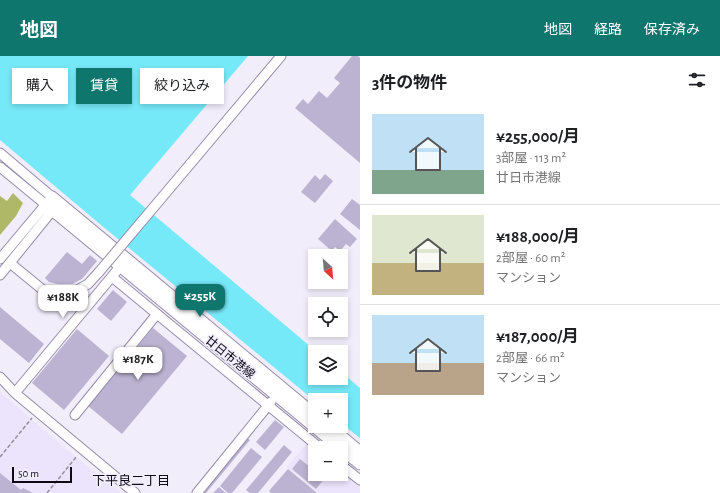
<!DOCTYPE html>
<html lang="ja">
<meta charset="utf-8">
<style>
:root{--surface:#fff;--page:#f2f2f2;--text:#202124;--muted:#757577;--line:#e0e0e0;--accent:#0f766e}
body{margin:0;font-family:"Alegreya Sans","Noto Sans JP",sans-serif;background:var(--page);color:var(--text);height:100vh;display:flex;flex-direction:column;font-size:15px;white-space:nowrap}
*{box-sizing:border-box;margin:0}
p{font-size:13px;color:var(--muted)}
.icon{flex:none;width:22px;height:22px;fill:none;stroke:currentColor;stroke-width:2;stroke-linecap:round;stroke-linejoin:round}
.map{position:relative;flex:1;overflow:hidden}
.panel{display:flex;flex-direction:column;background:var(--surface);width:360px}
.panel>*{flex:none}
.banner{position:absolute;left:12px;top:12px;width:288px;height:36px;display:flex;gap:8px}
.needle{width:26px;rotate:154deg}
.controls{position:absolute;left:308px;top:193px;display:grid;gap:8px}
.controls a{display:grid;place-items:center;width:40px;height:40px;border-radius:0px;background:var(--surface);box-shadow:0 2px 6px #0003;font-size:20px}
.scale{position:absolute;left:12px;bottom:10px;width:60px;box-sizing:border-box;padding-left:4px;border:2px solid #0d0a14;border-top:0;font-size:11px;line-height:14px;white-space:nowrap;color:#0d0a14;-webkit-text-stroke:3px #f2edfb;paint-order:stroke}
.price{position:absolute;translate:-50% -34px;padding:0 9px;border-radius:8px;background:#fff;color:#222;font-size:13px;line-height:26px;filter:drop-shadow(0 1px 2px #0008)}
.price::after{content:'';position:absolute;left:50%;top:24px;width:12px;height:9px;margin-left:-6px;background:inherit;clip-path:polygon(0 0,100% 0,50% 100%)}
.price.on{background:var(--accent);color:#fff}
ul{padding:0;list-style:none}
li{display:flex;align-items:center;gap:12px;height:100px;padding:0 12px}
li+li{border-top:1px solid var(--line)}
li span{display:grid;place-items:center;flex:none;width:112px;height:80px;border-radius:0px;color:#555}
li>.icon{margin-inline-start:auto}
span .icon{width:48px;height:48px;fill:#fffc;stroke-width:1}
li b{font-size:17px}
h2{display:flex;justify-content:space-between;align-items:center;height:48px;padding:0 12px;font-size:17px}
.tag{padding:0 14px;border-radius:0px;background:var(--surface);box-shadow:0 2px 6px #0003;font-size:14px;line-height:36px}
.tag.on{background:var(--accent);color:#fff}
header{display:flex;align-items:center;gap:24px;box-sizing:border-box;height:56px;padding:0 20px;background:var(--accent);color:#fff}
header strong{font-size:19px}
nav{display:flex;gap:22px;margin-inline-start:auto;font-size:14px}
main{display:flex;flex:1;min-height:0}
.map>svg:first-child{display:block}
</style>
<header>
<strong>地図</strong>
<nav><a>地図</a><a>経路</a><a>保存済み</a></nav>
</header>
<main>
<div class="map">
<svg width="360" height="437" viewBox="0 0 360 437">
<rect width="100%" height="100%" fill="#f2edfb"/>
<path fill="#ece4fc" d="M0 336 78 403 122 437H0Z
M308 386 315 392V418H341V414L360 429V437H319L287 411Z"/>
<path fill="#afb867" d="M13 137 23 147 16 160 0 179V140L7 145Z"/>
<path fill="#76e9f8" d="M0 0H248L130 139 317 296H315V322H341V316L360 332V382L341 367V344H315V345L101 169 0 84Z"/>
<path fill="#bcb2d1" d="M352 0H358L360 2V107L295 52 303 43 308 48 319 35 327 42 340 27 334 22Z
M325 118 333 125 315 147 301 136 315 119 320 124Z
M352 143 360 149V174L340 158Z
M335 163 357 183 350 191 346 188 340 195 335 191 332 195 318 183Z
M67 196 82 208 90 199 97 205 82 223 72 228H58L49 226 45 222Z
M113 234 127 246 111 265 97 253Z
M0 251 44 288 29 307 0 283Z
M153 272 187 300 122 378 88 350Z
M77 273 109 300 64 354 32 327Z
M275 364 284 371 265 394 256 386Z
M242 378 250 384 206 437H194Z
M284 389 292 396 258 437H250L246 434Z
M251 392 262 401 232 437H228L220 430Z
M300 403 315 415V418H319L324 423 316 433 292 413Z
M288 413 317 437H271L269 435Z
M0 417 21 434 23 432 33 437H0Z
M219 431 226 437H213Z"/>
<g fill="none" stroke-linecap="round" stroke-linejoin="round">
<defs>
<path id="minor" d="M0 97 52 141 0 203
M0 111 45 148
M159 145 281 0
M10 207 43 234 54 237H72L88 228 99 216
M0 219 56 150
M112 221 320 392
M0 321 15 337 135 437
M15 337 124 206
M75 359 157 258
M341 409 360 424
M197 437 271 346"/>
<path id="major" d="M52 141 315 359
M45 148 340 392
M329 370 360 396
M341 393 360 408"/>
</defs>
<use href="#minor" stroke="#968caa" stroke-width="11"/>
<use href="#major" stroke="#968caa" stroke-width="13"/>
<path stroke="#928e9b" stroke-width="1.5" stroke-dasharray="4 2" stroke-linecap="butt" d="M0 401 32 362
M47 437 77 400"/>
<use href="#minor" stroke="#fff" stroke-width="9"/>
<use href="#major" stroke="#fff" stroke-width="11"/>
<defs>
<path id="minor-bridge" d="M99 216 159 145"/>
</defs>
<use href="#minor-bridge" stroke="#968caa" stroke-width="11" stroke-linecap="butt"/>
<use href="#minor-bridge" stroke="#fff" stroke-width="9"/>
</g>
<g text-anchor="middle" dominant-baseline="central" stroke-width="3.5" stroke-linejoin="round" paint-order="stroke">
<g font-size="12" fill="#0d0a14" stroke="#f2edfb">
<text transform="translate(230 301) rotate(39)">廿日市港線</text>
</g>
<g font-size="13" fill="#0d0a14" stroke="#f2edfb">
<text x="131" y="425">下平良二丁目</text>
</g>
</g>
</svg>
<div class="controls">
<a><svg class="needle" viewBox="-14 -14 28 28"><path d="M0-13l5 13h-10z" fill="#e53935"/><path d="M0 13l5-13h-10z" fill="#757577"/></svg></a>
<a><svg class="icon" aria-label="locate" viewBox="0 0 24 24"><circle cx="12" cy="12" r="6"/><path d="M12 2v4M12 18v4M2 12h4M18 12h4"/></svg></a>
<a><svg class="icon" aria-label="layers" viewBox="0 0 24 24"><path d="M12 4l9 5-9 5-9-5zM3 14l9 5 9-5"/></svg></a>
<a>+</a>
<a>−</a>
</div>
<div class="scale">50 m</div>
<b class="price on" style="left:200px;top:262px">¥255K</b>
<b class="price" style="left:63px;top:263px">¥188K</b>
<b class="price" style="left:138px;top:325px">¥187K</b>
<div class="banner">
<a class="tag">購入</a>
<a class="tag on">賃貸</a>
<a class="tag">絞り込み</a>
</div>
</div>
<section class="panel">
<h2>3件の物件<svg class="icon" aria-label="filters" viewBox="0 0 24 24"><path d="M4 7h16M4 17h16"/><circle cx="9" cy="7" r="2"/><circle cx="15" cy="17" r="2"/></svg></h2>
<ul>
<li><span style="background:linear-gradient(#bfe0f5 70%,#7fa58c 0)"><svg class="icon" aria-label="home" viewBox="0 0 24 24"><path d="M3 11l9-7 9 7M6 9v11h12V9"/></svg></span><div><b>¥255,000/月</b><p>3部屋 · 113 m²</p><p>廿日市港線</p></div></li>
<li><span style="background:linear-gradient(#dfe7d0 60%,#c2b280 0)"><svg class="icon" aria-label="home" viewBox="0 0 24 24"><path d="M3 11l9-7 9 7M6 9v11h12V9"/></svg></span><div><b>¥188,000/月</b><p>2部屋 · 60 m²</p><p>マンション</p></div></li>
<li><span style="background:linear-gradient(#bfe0f5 60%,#b9a48a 0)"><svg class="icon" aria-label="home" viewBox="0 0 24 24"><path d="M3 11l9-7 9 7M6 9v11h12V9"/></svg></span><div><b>¥187,000/月</b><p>2部屋 · 66 m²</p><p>マンション</p></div></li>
</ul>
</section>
</main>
